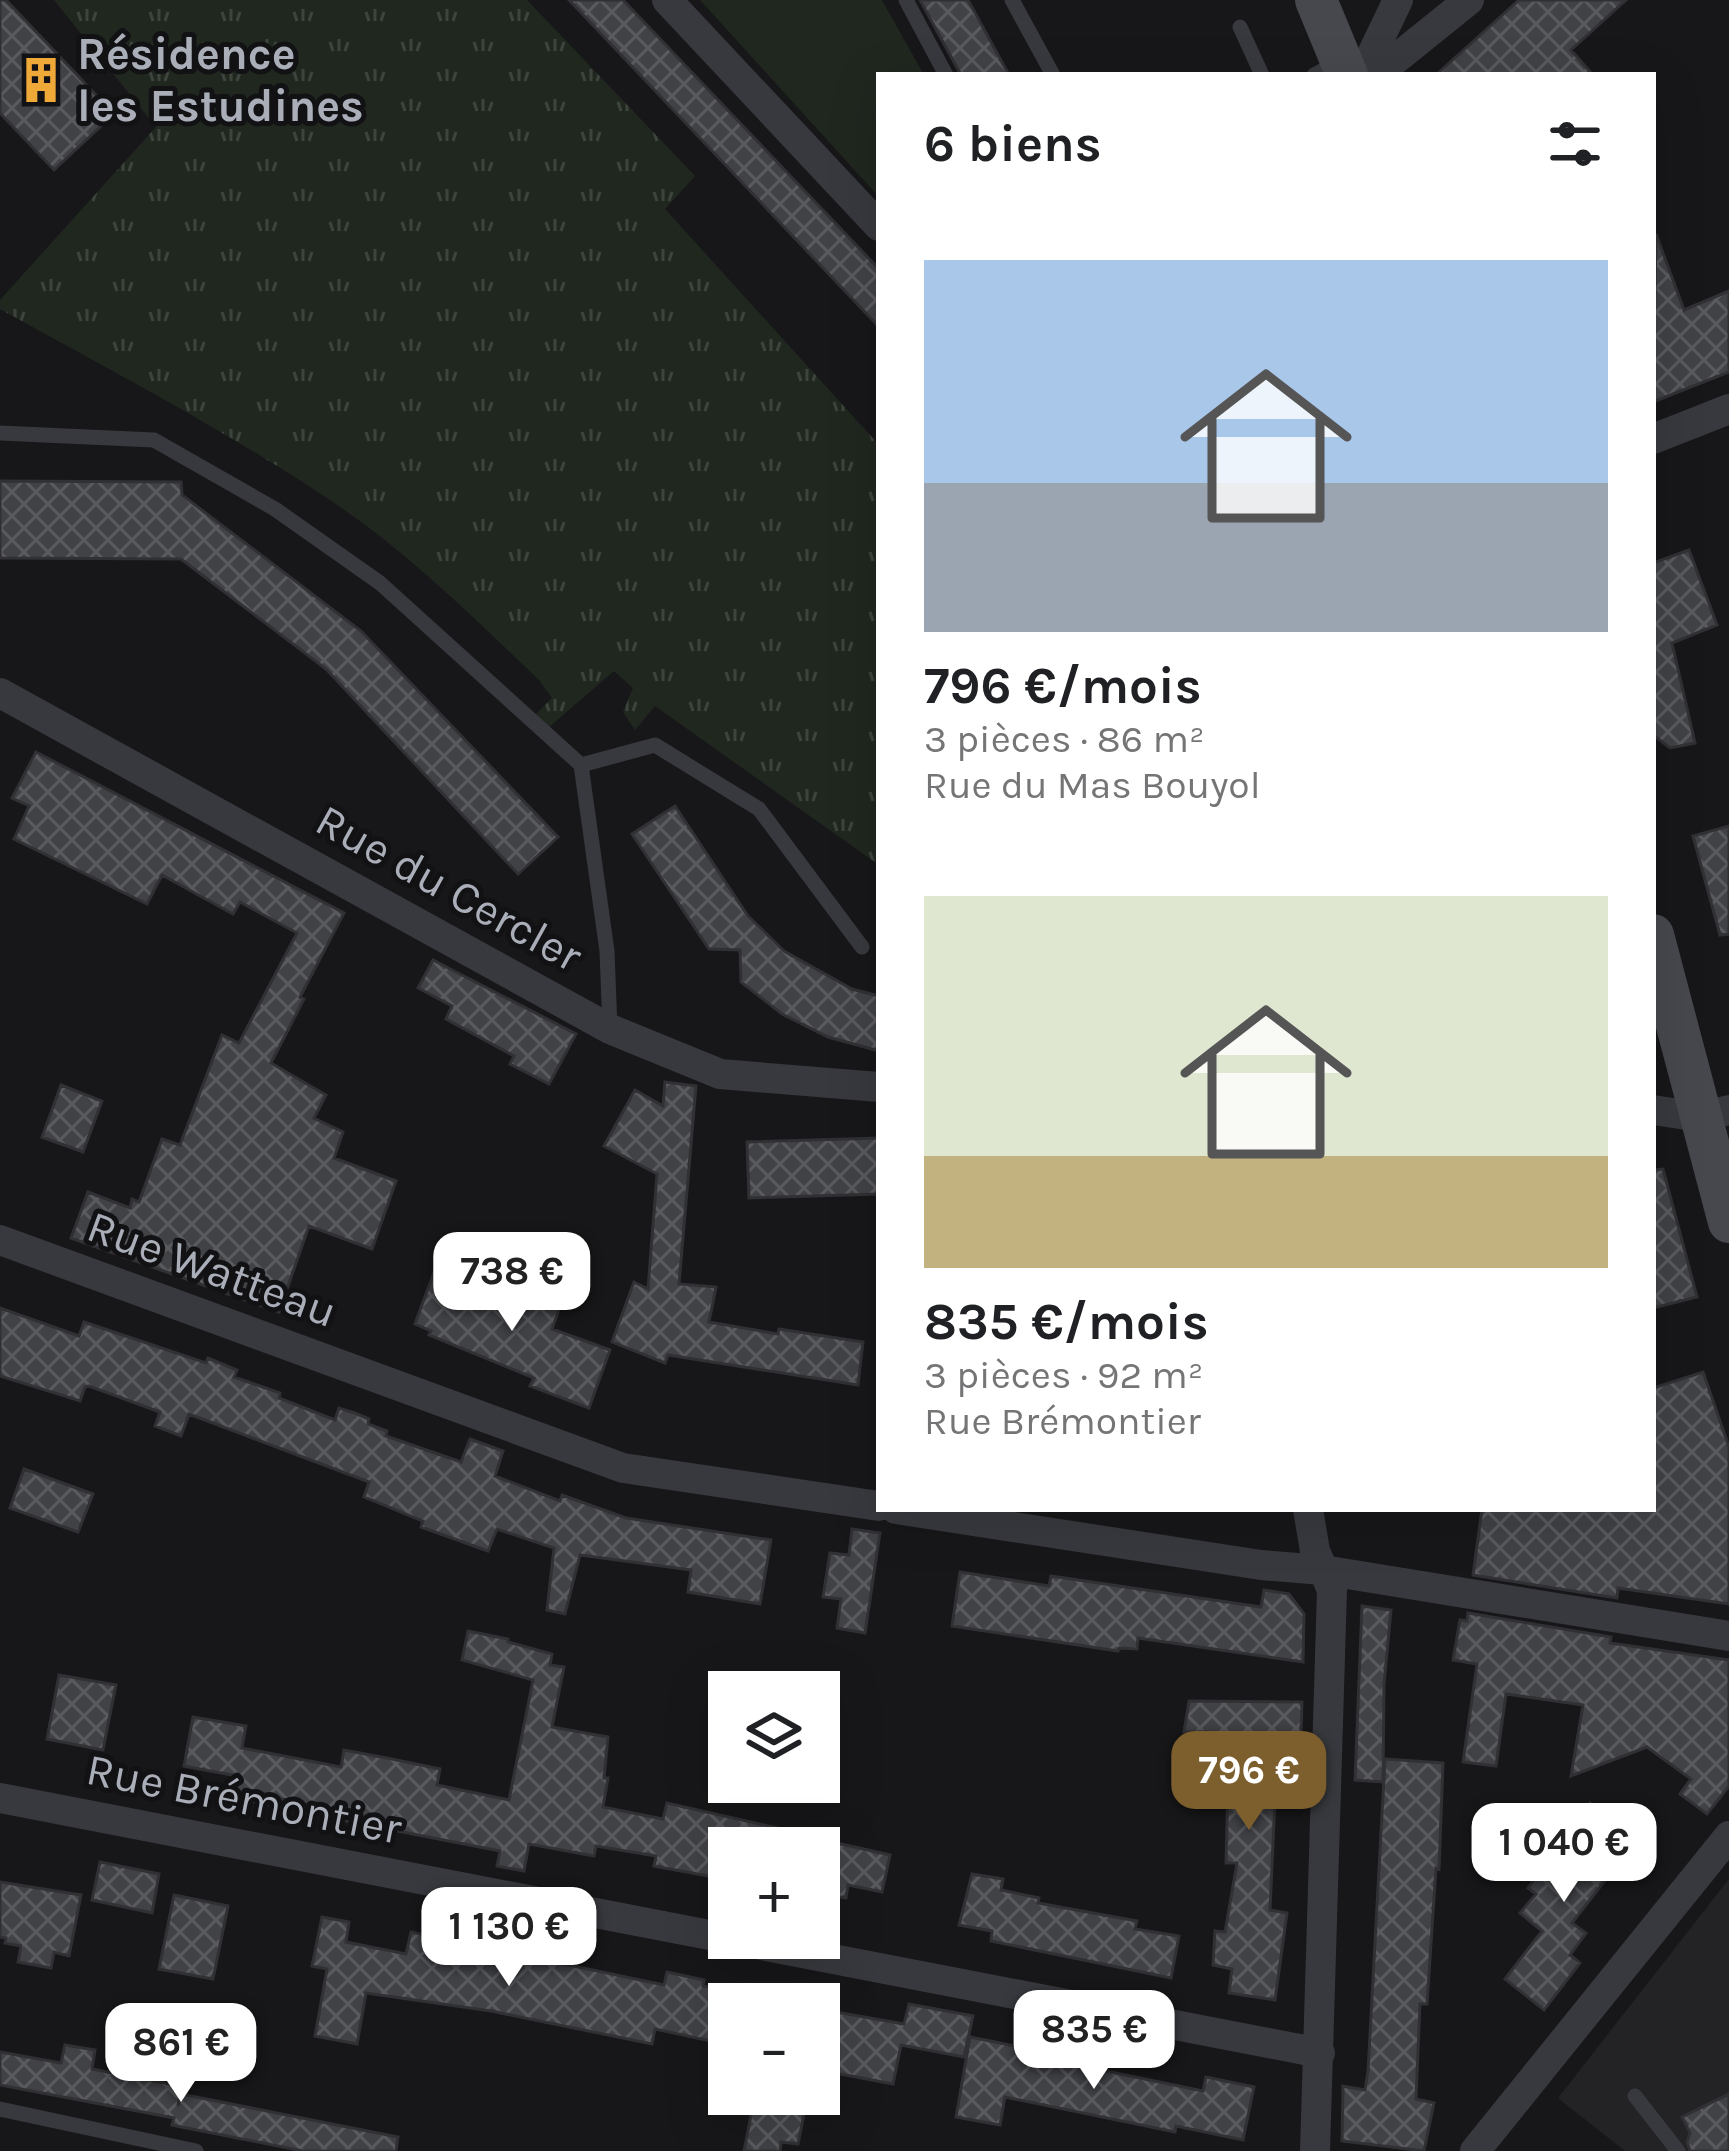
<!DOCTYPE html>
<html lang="fr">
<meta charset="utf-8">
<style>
:root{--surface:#fff;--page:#f2f2f2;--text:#202124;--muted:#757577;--accent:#7d5e2d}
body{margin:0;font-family:Karla,sans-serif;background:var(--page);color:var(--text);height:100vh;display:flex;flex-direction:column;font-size:45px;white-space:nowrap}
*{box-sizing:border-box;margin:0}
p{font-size:39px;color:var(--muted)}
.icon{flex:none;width:66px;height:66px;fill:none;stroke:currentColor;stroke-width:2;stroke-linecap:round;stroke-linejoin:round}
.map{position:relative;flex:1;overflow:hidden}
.drawer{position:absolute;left:876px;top:72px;width:780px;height:1440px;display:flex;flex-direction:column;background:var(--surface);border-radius:0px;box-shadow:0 12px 48px #0002}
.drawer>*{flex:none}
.fabs{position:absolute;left:708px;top:1671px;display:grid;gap:24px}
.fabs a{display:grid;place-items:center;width:132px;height:132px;border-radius:0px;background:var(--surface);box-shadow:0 12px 48px #0002;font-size:60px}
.price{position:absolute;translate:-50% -102px;padding:0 27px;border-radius:24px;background:#fff;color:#222;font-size:39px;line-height:78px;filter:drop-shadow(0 3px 6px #0008)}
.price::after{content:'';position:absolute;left:50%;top:72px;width:36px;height:27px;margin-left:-18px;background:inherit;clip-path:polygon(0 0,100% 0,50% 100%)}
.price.active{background:var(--accent);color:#fff}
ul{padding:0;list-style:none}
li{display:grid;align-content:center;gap:24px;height:636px;padding:0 48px}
li span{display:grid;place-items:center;height:372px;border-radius:0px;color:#555}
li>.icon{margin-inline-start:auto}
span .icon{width:216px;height:216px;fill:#fffc;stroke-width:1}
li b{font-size:51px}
h2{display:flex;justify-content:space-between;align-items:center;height:144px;padding:0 48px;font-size:51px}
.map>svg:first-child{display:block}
</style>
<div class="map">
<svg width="1729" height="2151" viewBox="0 0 1729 2151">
<defs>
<pattern id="grass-tufts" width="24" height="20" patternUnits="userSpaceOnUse" patternTransform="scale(3)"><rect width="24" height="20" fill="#1f271f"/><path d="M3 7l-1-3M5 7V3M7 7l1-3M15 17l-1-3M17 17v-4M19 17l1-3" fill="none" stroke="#3d443d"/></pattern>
<pattern id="building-cross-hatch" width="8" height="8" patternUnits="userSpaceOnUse" patternTransform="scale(3)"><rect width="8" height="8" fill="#414246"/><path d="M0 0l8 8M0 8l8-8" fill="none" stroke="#5a5b5f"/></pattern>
</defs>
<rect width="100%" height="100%" fill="#171719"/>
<path fill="#232326" d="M1729 1879V2151H1625L1558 2098Z"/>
<path fill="url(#grass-tufts)" d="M54 0H527L695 176 665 209 879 445V865L655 706 635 730 623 712 633 688 614 671 549 727 535 715 552 698 539 680C475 619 412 556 339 506 231 433 114 372 0 309V300L156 127Z"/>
<path fill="#1f271f" d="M700 0H882L924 75H879V197Z"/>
<path fill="url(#building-cross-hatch)" stroke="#313135" stroke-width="3" d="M0 0H6L114 114 54 170 0 113Z
M569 0H623L879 269V327Z
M920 0H968L1009 75H961Z
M1519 0H1626L1571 50 1593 75H1436Z
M1656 234 1684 310 1729 291V372L1653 402Z
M0 481 181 482 182 495 361 631 558 837 518 874 326 669 181 559 0 558Z
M1689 550 1717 625 1672 643 1695 743 1670 748 1653 735V563Z
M36 752 344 913 300 997 304 999 271 1063 326 1095 314 1118 343 1132 334 1158 396 1181 372 1249 309 1226 279 1312 71 1238 88 1192 130 1208 132 1199 139 1202 162 1139 180 1145 222 1035 239 1043 297 933 240 902 233 914 162 875 147 904 14 839 29 806 12 798Z
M675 806 748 916 784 951 852 989 879 996V1051L828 1037 782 1014 741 982 740 950 709 949 632 834Z
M1729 826V934L1720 935 1693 836Z
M433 960 576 1034 549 1084 510 1064 514 1056 446 1019 452 1006 418 988Z
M665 1082 696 1086 679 1284 716 1287 709 1322 778 1334 779 1329 863 1342 858 1385 668 1355 665 1363 612 1342 634 1282 648 1289 657 1174 604 1146 635 1090 663 1106Z
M61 1085 102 1101 83 1152 42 1137Z
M879 1138V1194L749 1198 747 1142Z
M1663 1169 1697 1297 1653 1308V1170Z
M454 1270 560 1307 552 1329 610 1350 589 1408 530 1386 534 1378 429 1335 431 1331 415 1324 434 1272 450 1277Z
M0 1308 79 1336 84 1322 206 1363 208 1358 237 1370 234 1377 280 1393 279 1398 335 1420 339 1408 355 1413 369 1419 368 1424 387 1431 386 1436 461 1462 470 1439 503 1451 495 1476 560 1501 562 1495 626 1518 771 1540 760 1604 688 1592 691 1570 580 1555 565 1614 547 1610 554 1548 497 1529 488 1551 421 1527 423 1521 364 1497 369 1482 189 1414 181 1436 155 1426 160 1412 89 1386 85 1387 80 1401 0 1376Z
M1703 1372 1729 1447V1604L1618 1588 1617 1598 1473 1575 1482 1509H1653V1388Z
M24 1469 93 1494 78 1532 10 1508Z
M852 1529 880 1533 865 1633 837 1628 841 1599 823 1597 830 1553 849 1555Z
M960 1572 1049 1586 1051 1576 1261 1607 1264 1590 1289 1594 1304 1614 1303 1662 1138 1638 1137 1649 1119 1648 1118 1651 952 1626Z
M1362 1606 1391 1610 1384 1684 1383 1782 1355 1780Z
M1468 1613 1611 1637 1610 1643 1729 1660V1786L1707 1814 1680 1794 1691 1779 1647 1747 1571 1776 1583 1705 1506 1694 1496 1766 1463 1762 1477 1664 1453 1660 1460 1620 1467 1621Z
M468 1631 508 1639V1642L552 1654 550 1665 564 1667 552 1727 608 1737 604 1778H608L603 1807 663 1819 667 1803 804 1834 803 1848H729V1880L654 1866 656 1856 596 1846 594 1856 529 1844 524 1871 497 1866 500 1851 346 1821 347 1813 283 1799 282 1807 232 1798 237 1776 184 1766 193 1717 246 1726 242 1748 341 1767 344 1750 392 1759 440 1769 437 1785 509 1800 533 1680 462 1660Z
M59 1675 116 1685 103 1750 47 1739Z
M1189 1701 1302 1702 1301 1733H1278L1270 1910 1287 1913 1275 2000 1229 1993 1232 1969 1213 1965 1215 1931 1225 1932 1237 1863H1226L1228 1782 1219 1781 1220 1752H1207V1732H1184Z
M1385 1759 1443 1763 1439 1869 1436 1868 1427 2004H1420L1416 2099 1434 2103 1424 2151 1342 2141 1343 2086 1365 2090 1368 2071Z
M1590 1803 1624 1831 1602 1861 1613 1870 1572 1923 1586 1933 1570 1955 1580 1963 1544 2010 1505 1979 1542 1931 1520 1913 1536 1894 1528 1888Z
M819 1839 890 1855 882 1892 848 1885 846 1898 819 1893Z
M100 1862 159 1874 152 1913 92 1900Z
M972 1874 1003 1879 1001 1890 1039 1898 1038 1903 1137 1921 1135 1929 1179 1936 1171 1978 991 1941 992 1931 959 1925Z
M0 1882 81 1895 69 1956 54 1952 51 1968 18 1962 21 1946 5 1943 6 1938 0 1937Z
M174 1895 228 1906 213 1979 159 1969Z
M322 1917 349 1922 346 1942 406 1954 411 1932 664 1985 667 1972 704 1980 703 1986 729 1991V2045L655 2029 652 2044 491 2011 366 1993 357 2044 315 2036 327 1969 312 1966Z
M909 2004 973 2016 964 2057 901 2045 893 2084 819 2070V2009L904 2024Z
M970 2037 1107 2064 1106 2071 1203 2091 1206 2077 1254 2087 1243 2140 1176 2126 1175 2132 1005 2097 1000 2125 956 2117Z
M65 2045 95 2050 92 2069 181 2086 178 2106 181 2094 398 2137 396 2151H303L172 2125 174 2118 0 2085V2052L61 2063Z
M755 2094H808L798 2144 781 2142 780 2151H744Z
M1729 2094V2151H1690L1687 2142 1690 2133 1682 2117Z"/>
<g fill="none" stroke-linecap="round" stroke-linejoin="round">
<path stroke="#38393e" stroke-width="15" d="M906 0 946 75
M1012 0 1053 75
M1240 27 1262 75
M1314 75 1338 62
M0 433 154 440 275 509 380 583 581 765 655 745 759 809 862 947
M581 765 607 951 610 1029
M1635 2096 1678 2151
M0 2109 196 2151"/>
<path stroke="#38393e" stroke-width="30" d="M667 0 879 226
M1362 75 1398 0
M1376 75 1469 0
M1653 439 1729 409
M0 693 610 1029 720 1074 879 1087
M1653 1110 1700 1117 1729 1110
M0 1240 623 1468 879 1506
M896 1509 1261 1565 1323 1570 1729 1636
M1308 1509 1315 1551 1332 1590 1315 2151
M0 1798 1320 2053
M1475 2151 1729 1836"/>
<path stroke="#46484e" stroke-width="42" d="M1316 0 1347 75
M1653 935 1729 1222"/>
</g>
<defs>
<symbol id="building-bare" viewBox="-9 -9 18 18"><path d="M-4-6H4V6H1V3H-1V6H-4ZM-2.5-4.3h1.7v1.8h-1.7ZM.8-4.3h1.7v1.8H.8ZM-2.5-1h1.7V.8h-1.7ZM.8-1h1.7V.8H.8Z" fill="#efa939" stroke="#121214" stroke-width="2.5" paint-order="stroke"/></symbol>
</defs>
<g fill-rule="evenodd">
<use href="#building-bare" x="8" y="47" width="66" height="66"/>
</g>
<g text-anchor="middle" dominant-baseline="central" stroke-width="10" stroke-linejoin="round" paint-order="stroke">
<g font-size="45" font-weight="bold" fill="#a9aeb8" stroke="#121214" text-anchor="start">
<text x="77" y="54">Résidence<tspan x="77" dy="52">les Estudines</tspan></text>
</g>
<g font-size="45" fill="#a9aeb8" stroke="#121214">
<text transform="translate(449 888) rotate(29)">Rue du Cercler</text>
<text transform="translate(212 1269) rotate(20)">Rue Watteau</text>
<text transform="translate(244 1799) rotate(11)">Rue Brémontier</text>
</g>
</g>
</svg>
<div class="fabs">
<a><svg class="icon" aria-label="layers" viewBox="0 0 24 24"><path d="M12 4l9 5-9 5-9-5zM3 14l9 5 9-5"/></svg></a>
<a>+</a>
<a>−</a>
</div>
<b class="price" style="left:512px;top:1334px">738 €</b>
<b class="price active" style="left:1249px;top:1833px">796 €</b>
<b class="price" style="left:1564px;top:1905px">1 040 €</b>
<b class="price" style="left:509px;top:1989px">1 130 €</b>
<b class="price" style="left:1094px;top:2092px">835 €</b>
<b class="price" style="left:181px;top:2105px">861 €</b>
<section class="drawer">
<h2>6 biens<svg class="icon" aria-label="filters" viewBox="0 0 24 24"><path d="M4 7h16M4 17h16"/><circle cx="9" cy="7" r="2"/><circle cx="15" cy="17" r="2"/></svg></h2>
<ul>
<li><span style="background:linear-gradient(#a9c7e8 60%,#9aa5b1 0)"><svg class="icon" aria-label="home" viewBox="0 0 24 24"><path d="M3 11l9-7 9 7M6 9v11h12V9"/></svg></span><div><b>796 €/mois</b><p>3 pièces · 86 m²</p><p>Rue du Mas Bouyol</p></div></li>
<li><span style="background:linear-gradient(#dfe7d0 70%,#c2b280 0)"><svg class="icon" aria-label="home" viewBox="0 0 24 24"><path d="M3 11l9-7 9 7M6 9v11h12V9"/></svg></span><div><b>835 €/mois</b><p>3 pièces · 92 m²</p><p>Rue Brémontier</p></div></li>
</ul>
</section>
</div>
